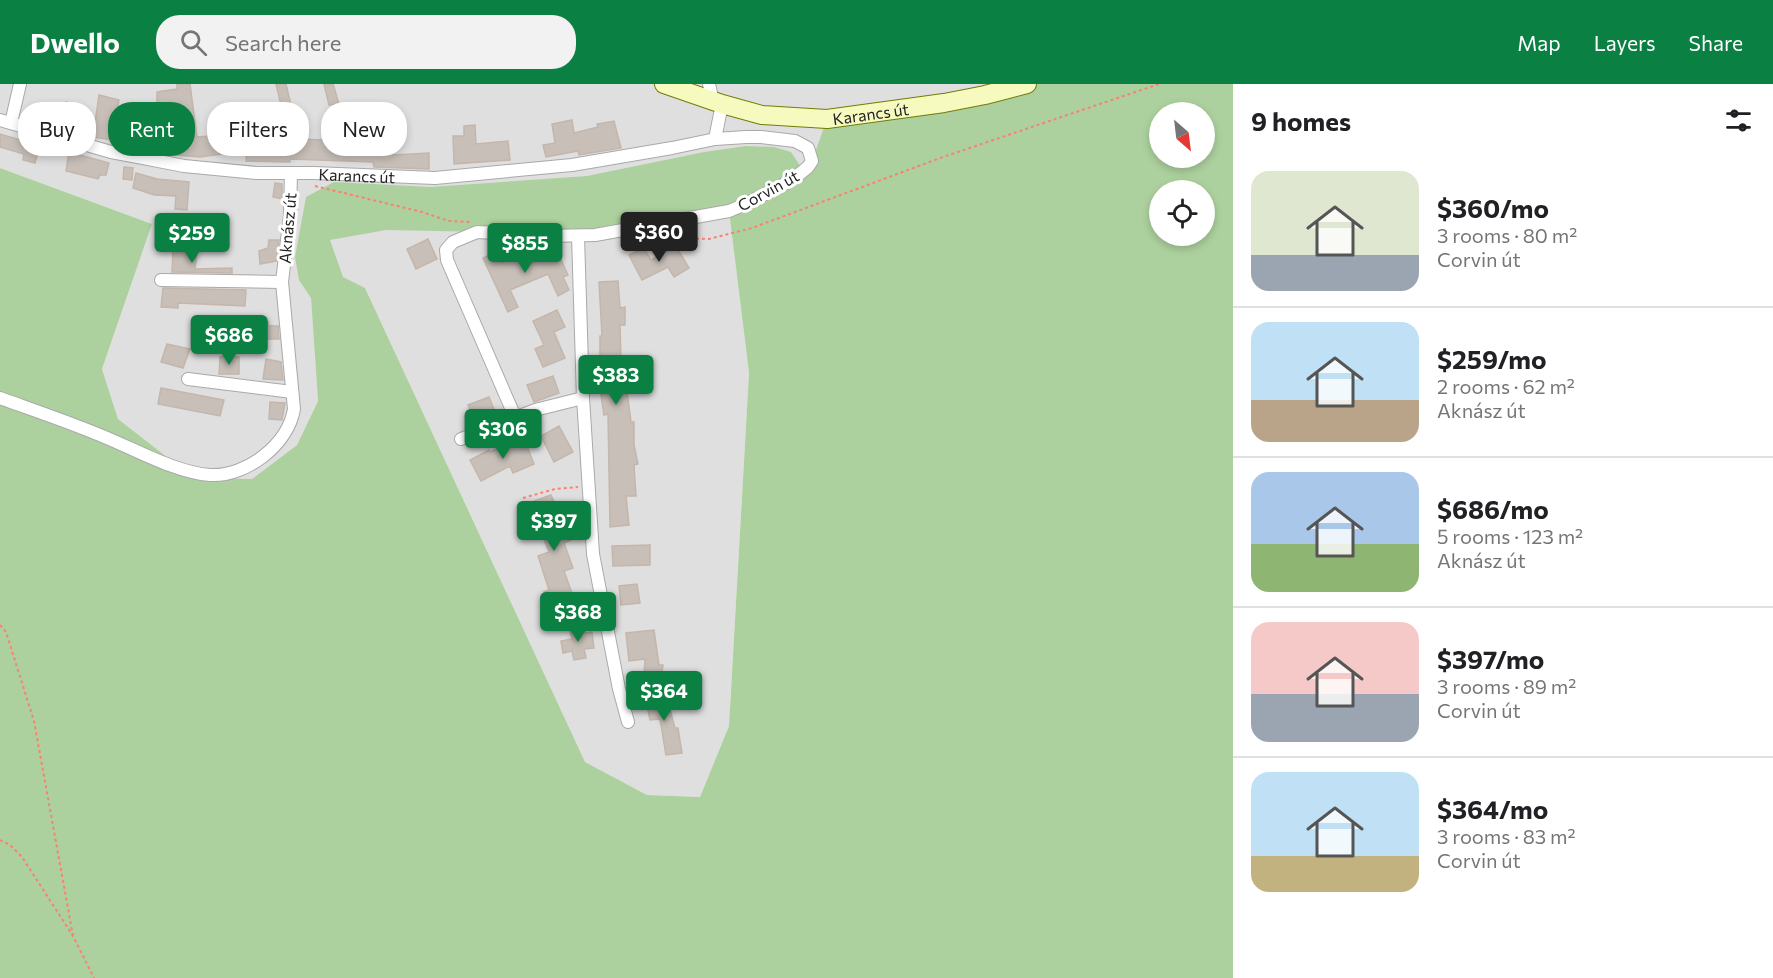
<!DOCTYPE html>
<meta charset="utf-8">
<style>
:root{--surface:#fff;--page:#f2f2f2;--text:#202124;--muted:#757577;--line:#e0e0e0;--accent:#0b8043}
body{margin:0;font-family:Commissioner,sans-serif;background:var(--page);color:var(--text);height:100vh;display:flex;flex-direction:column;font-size:22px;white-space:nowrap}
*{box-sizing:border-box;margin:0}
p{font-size:20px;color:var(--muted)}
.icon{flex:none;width:33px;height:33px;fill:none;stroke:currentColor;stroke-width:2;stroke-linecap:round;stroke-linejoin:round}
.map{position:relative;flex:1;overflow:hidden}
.side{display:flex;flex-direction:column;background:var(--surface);width:540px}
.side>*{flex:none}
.banner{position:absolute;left:18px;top:18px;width:570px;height:54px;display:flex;gap:12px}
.needle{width:39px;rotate:152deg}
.fabs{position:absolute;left:1149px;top:18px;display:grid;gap:12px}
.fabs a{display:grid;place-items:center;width:66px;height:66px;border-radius:50%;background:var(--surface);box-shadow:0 3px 9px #0003;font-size:30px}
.price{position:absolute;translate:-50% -51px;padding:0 14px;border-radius:6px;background:var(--accent);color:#fff;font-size:20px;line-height:39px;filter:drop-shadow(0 2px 3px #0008)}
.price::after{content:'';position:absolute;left:50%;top:36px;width:18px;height:14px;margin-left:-9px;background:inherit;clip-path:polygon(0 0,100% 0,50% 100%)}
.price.current{background:#222;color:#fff}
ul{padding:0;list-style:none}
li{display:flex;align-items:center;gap:18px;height:150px;padding:0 18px}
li+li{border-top:2px solid var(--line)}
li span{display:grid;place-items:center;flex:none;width:168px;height:120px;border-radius:18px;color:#555}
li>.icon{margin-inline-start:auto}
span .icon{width:72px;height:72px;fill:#fffc;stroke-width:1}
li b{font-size:26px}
h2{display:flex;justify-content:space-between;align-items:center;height:72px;padding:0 18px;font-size:26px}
.tag{padding:0 21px;border-radius:24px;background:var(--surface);box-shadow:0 3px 9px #0003;font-size:21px;line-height:54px}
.tag.current{background:var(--accent);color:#fff}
header{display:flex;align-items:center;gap:36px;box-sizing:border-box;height:84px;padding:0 30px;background:var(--accent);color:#fff}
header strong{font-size:28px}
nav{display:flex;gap:33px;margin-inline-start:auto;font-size:21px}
.search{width:420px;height:54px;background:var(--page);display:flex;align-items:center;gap:15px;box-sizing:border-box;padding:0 21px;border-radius:24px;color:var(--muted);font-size:22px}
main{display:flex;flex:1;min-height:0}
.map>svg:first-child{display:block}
</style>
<header>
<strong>Dwello</strong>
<div class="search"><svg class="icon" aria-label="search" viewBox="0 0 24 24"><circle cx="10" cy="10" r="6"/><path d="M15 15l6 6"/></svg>Search here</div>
<nav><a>Map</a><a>Layers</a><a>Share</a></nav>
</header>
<main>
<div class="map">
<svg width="1233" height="894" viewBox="0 0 1233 894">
<rect width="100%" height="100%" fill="#f2efe9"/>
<path fill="#e0dfdf" d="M0 0H1027L812 77 729 127 749 289 729 642 700 713 647 711 585 678 365 204 311 214 318 317 297 361 252 395 194 394 118 335 102 285 152 140 0 84Z"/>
<path fill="#add19e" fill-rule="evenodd" d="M1027 0H1233V894H0V84L152 140 102 285 118 335 194 394 252 395 297 361 318 317 311 214 299 196 295 173 306 113 334 98 430 103 587 92 704 68 746 62 774 63 791 68 799 80 801 89 812 77 827 35ZM1160 28H1204V74H1160ZM1160 106H1204V152H1160ZM729 127 749 289 729 642 700 713 647 711 585 678 365 204 343 193 330 156 386 146 486 148 623 147Z"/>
<path fill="#c7bfb8" stroke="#c4b6ab" stroke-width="1.5" d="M177 0H190L197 53 225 51 219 26 228 25 235 48 237 68 200 73 176 71 177 59H184L179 20 157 24V8L177 5Z
M276 0H286L299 55 351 57 352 66 372 64 371 57 392 56 393 71 429 69V85L374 83 373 78 290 75V78L246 77 247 61 256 60V46H287Z
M324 0H333L339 20 329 21Z
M99 11 119 16 117 28 123 30 117 51 114 49 113 56 93 53Z
M66 18 83 22 76 49 65 46 67 39 47 36 46 39 35 36 40 19 65 25Z
M130 32 151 37 146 59 128 54Z
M572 36 574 49 598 43 597 40 614 37 621 64 579 71 578 67 546 73 543 61 555 59 552 40Z
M475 41 476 60 508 57 510 76 454 80 453 52H464V42Z
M0 50 40 62 35 79 23 76 24 70 0 63Z
M69 68 109 79 106 91H100L98 95 66 87Z
M124 83 133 84 132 96 123 95Z
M136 89 157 95 189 98 187 126 175 125 176 112 154 111 133 104Z
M275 99 282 100V115L273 113Z
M428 155 437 175 416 185 407 165Z
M269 156H279L276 177 260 180 259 167 268 164Z
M676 162 689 184 674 193 668 183 642 196 629 171 644 164 651 176Z
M173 167 197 168 195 185 232 184V189L172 188Z
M557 167 568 191 563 193 569 206 558 212 548 190 510 206 518 223 508 228 483 174 496 168 501 179 527 168 531 179Z
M618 197 620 224 625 223V241H620L621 279 625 278 626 300 631 338H634V361L638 380 634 381 636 412H626L629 441 610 443 608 330 604 331 601 311 603 310 600 280V252H602L599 198Z
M163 204 246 206 245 222 178 219V224L161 223Z
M557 226 565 243 554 248 565 274 543 283 535 265 544 261 533 237Z
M244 238H268V242H278L279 255H245Z
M167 260 190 265 183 284 161 278Z
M220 273H239V290H219Z
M266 275 281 278 283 296 263 295Z
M553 292 559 309 534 318 527 301Z
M161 304 224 316 220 332 158 320Z
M489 313 496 330 476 339 468 321Z
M270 318 285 319 282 336 269 335Z
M559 342 573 368 554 378 541 352Z
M524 354 534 380 513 389 510 382 481 397 470 376 489 366 490 368Z
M551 411 571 456 564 459 573 484 564 487 574 515 550 524 544 508 549 506 538 472 549 468 541 448 544 447 532 418Z
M650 461V481L613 482 612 462Z
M637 500 640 519 621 521 619 502Z
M584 543 585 549 592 548 594 564 584 565 586 574 574 576 572 567 563 569 561 557 572 555 570 546Z
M654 546 659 581H663L661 593 644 592 645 575 629 577 626 549Z
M658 606 662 624 669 622 675 644H678L682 669 666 671 660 635 650 636 644 608Z"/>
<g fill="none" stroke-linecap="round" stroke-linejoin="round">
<defs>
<g id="street">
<path d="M709 0 713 18"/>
<path id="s1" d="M0 36 111 68 138 73 184 82 257 89H314L435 94 572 81 672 64 715 55 746 53H761L795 57 808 64 812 77 808 83 792 96 748 119 729 127 595 151 548 152 477 148 453 158 446 166 447 176 515 333"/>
<path d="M11 39 20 0"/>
<path d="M715 55 722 20"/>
<path d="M578 152 583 314 593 470 619 605 628 638"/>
<path d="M161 196 282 198"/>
<path d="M188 295 292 308"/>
<path d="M0 314C36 327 72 339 107 354 138 367 178 389 210 391 246 393 288 361 294 325L282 198 290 131 291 89"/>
<path d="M461 355 535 326 583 314"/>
</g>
<g id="secondary">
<path id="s2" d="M664 0 722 20 762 31 827 35 944 19 985 11 1027 0"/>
</g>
</defs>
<use href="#street" stroke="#a9a9a9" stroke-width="14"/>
<use href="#secondary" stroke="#707d05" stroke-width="20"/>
<path stroke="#fa8072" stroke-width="2" stroke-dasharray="3 3" stroke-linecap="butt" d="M315 102 422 128 449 137 470 138
M673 150 680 154 709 155 752 144 943 73 1159 0
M523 414 555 405 578 403
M0 541 6 548 34 637 73 852
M0 756 10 761 22 773 73 852 94 894"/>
<use href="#street" stroke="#fff" stroke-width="12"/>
<use href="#secondary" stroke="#f7fabf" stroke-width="18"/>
</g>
<g text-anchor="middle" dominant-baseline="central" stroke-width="6" stroke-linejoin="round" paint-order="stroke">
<g font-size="16" fill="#222" stroke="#fff">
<text stroke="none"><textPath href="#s2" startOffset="212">Karancs út</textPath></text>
<text stroke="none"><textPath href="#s1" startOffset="363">Karancs út</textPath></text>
<text transform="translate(768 106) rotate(-29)">Corvin út</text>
<text transform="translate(287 144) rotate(-85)">Aknász út</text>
</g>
</g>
</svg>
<div class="fabs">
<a><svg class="needle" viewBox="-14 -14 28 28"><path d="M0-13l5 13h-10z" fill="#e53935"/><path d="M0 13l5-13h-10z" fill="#757577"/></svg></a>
<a><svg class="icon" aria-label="locate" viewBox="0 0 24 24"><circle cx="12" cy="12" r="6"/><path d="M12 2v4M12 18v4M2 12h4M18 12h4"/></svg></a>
</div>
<b class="price current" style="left:659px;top:179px">$360</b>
<b class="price" style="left:192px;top:180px">$259</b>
<b class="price" style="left:525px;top:190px">$855</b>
<b class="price" style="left:229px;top:282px">$686</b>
<b class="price" style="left:616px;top:322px">$383</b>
<b class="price" style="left:503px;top:376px">$306</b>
<b class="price" style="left:554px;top:468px">$397</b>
<b class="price" style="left:578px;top:559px">$368</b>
<b class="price" style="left:664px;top:638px">$364</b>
<div class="banner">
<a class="tag">Buy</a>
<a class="tag current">Rent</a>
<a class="tag">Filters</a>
<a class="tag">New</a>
</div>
</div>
<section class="side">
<h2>9 homes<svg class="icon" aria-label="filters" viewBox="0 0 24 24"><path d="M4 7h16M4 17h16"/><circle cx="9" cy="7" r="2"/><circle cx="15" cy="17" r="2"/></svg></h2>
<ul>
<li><span style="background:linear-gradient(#dfe7d0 70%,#9aa5b1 0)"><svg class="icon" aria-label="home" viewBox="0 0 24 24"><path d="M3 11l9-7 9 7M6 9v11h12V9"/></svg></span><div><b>$360/mo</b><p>3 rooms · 80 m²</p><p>Corvin út</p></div></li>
<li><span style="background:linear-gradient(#bfe0f5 65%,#b9a48a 0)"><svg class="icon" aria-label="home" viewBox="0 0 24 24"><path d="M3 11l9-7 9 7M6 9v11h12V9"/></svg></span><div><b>$259/mo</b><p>2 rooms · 62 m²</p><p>Aknász út</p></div></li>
<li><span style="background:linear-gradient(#a9c7e8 60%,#8fb573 0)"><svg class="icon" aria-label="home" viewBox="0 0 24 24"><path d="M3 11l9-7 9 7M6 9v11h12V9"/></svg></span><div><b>$686/mo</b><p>5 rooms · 123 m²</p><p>Aknász út</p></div></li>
<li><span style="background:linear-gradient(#f6c9c9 60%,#9aa5b1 0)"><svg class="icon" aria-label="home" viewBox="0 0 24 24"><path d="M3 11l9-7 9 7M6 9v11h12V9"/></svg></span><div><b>$397/mo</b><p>3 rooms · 89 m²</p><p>Corvin út</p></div></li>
<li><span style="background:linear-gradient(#bfe0f5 70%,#c2b280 0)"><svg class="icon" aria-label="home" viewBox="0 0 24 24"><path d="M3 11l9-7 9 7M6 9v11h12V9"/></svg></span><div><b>$364/mo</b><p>3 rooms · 83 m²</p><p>Corvin út</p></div></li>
</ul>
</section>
</main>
